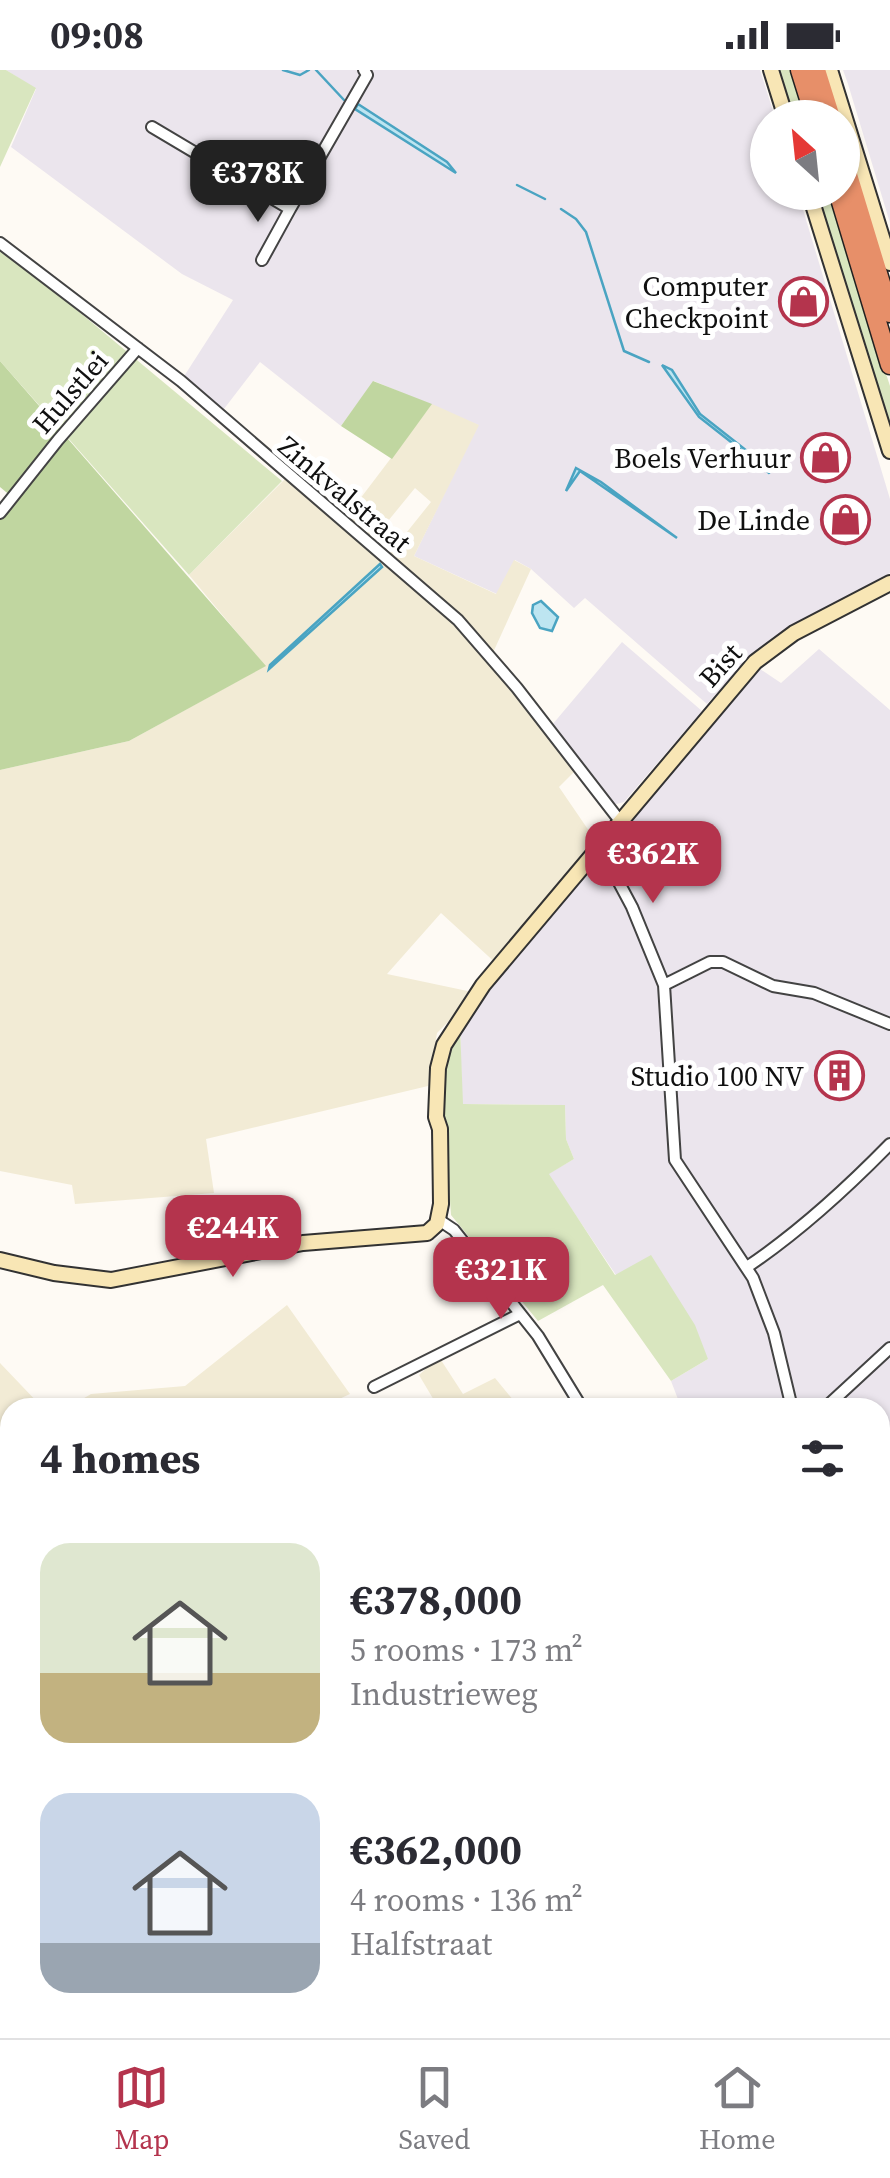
<!DOCTYPE html>
<meta charset="utf-8">
<style>
:root{--surface:#fff;--page:#f7f7f7;--text:#2b2b33;--muted:#7c7c81;--line:#e1e1e2;--accent:#b4344d}
body{margin:0;font-family:"Source Serif 4",serif;background:var(--page);color:var(--text);height:100vh;display:flex;flex-direction:column;font-size:38px;white-space:nowrap}
*{box-sizing:border-box;margin:0}
p{font-size:32px;color:var(--muted)}
.icon{flex:none;width:55px;height:55px;fill:none;stroke:currentColor;stroke-width:2;stroke-linecap:round;stroke-linejoin:round}
.map{position:relative;flex:1;overflow:hidden}
.sheet{position:absolute;left:0px;top:1328px;width:890px;height:642px;display:flex;flex-direction:column;background:var(--surface);border-radius:30px 30px 0 0;box-shadow:0 2px 8px #0004}
.sheet>*{flex:none}
.needle{width:65px;rotate:333deg}
.controls{position:absolute;left:750px;top:30px;display:grid;gap:20px}
.controls a{display:grid;place-items:center;width:110px;height:110px;border-radius:50%;background:var(--surface);box-shadow:0 2px 8px #0004;font-size:50px}
.price{position:absolute;translate:-50% -85px;padding:0 22px;border-radius:20px;background:var(--accent);color:#fff;font-size:32px;line-height:65px;filter:drop-shadow(0 2px 5px #0008)}
.price::after{content:'';position:absolute;left:50%;top:60px;width:30px;height:22px;margin-left:-15px;background:inherit;clip-path:polygon(0 0,100% 0,50% 100%)}
.price.active{background:#222;color:#fff}
ul{padding:0;list-style:none}
li{display:flex;align-items:center;gap:30px;height:250px;padding:0 40px}
li span{display:grid;place-items:center;flex:none;width:280px;height:200px;border-radius:30px;color:#555}
li>.icon{margin-inline-start:auto}
span .icon{width:120px;height:120px;fill:#fffc;stroke-width:1}
li b{font-size:42px}
h2{display:flex;justify-content:space-between;align-items:center;height:120px;padding:0 40px;font-size:42px}
.status{display:flex;justify-content:space-between;align-items:center;height:70px;padding:0 50px;background:var(--surface);direction:ltr}
.status svg{height:28px;fill:currentColor}
.tabs{display:flex;justify-content:space-around;align-items:center;height:140px;border-top:2px solid var(--line);background:var(--surface);font-size:28px;color:var(--muted)}
.tabs a{display:grid;justify-items:center;gap:5px}
.tabs .active{color:var(--accent)}
.map>svg:first-child{display:block}
</style>
<div class="status"><b>09:08</b><svg viewBox="0 0 49 12"><path d="M0 12V9h3v3zM5 12V6h3v6zM10 12V3h3v9zM15 12V0h3v12zM26 1h20v11H26zM47 4h2v5h-2z"/></svg></div>
<div class="map">
<svg width="890" height="1968" viewBox="0 0 890 1968">
<rect width="100%" height="100%" fill="#fefaf4"/>
<path fill="#ebe5ed" d="M6 0H760L775 47 768 48V122L798 123 890 429V503L773 567 749 587 707 634 585 528 574 538 531 499 515 490 497 524 414 486 478 355 374 311 341 356 260 292 217 348 181 311 233 230 182 204 11 77 36 19Z
M843 0H890V153L848 14Z
M622 572 702 641 624 732 613 735 552 655Z
M819 579 890 640V1825L880 1816V1338L681 1337 671 1311 708 1289 616 1205 548 1104 574 1089 566 1069 565 1035 462 1034 460 948 760 599 781 613Z
M890 1832V1968H768L770 1960H880V1847Z"/>
<path fill="#f2ebd5" fill-rule="evenodd" d="M432 334 479 355 414 486 496 524 514 490 531 499 491 587 578 698 559 717 600 777 499 896 441 843 387 904 477 923 437 963 428 1016 206 1069 214 1123 75 1134 72 1115 0 1101V700L129 671 265 596 189 505 289 405 344 450ZM415 418 431 432 387 487 370 473Z
M287 1235 350 1324 320 1338 69 1337 91 1324 185 1316Z
M439 1287 463 1324 495 1308 519 1337H438L419 1305Z
M0 1293 42 1337 10 1338V1802L0 1811Z
M310 1960H571L574 1968H316Z"/>
<path fill="#d9e6bf" d="M0 0H6L36 18 0 97Z
M776 0H795L810 47H791Z
M814 123H833L857 215 890 316V368Z
M0 176 282 411 189 505 0 291Z
M460 955 463 1034 565 1035 566 1069 574 1089 549 1104 615 1205 651 1185 695 1255 708 1289 671 1311 603 1215 538 1251 451 1145 442 1015 447 991Z"/>
<path fill="#c0d6a0" d="M0 291 266 596 129 671 0 700V443L12 427 0 417Z
M373 311 432 334 392 389 341 356Z
M10 1801V1862L0 1875V1811Z
M723 1960H770L768 1968H722Z"/>
<path fill="#bde5f1" stroke="#4aa4c2" stroke-width="2.5" d="M358 34 447 92 456 103 355 39Z
M662 295 672 300 700 344 756 388 754 390 699 347Z
M576 398 601 412 677 468 580 401 566 421Z
M380 494 382 497 269 599 270 595Z
M541 531 558 547 552 561 540 558 532 543 533 535Z"/>
<g fill="none" stroke-linecap="round" stroke-linejoin="round">
<path stroke="#4aa4c2" stroke-width="2.5" d="M283 0 300 5 309 0
M316 0 344 30
M517 115 545 129
M561 139 576 149 586 162 624 281 649 292
M753 388 769 403"/>
<defs>
<path id="street" d="M152 57 290 139 367 5 364 0
M0 173 181 311 458 550 517 618 620 751
M262 190 290 139
M0 443 58 370 138 278
M600 777 632 837 664 915 675 1090 753 1208 774 1263 792 1338
M664 915 710 892H723L773 916 814 923 890 954
M439 1150 454 1160 538 1266 582 1338
M747 1197C799 1162 846 1119 890 1074
M374 1317 520 1244
M825 1338 890 1278
M0 1522 10 1535
M880 1654 890 1690
M341 1960 348 1968
M655 1968 656 1960"/>
<path id="secondary" d="M771 0 786 48
M830 0 890 193
M809 122 890 381
M0 1190 54 1203 111 1210 303 1173 427 1163 437 1154 441 1134 440 1059 436 1047 438 998 444 975 483 915 755 592 794 563 890 513"/>
<path id="highway" d="M800 0 815 48
M816 0 831 48
M842 85 890 243
M838 122 890 295"/>
</defs>
<use href="#street" stroke="#434343" stroke-width="14"/>
<use href="#secondary" stroke="#323232" stroke-width="18"/>
<use href="#highway" stroke="#212121" stroke-width="21"/>
<use href="#street" stroke="#fff" stroke-width="10"/>
<use href="#secondary" stroke="#f8e6b5" stroke-width="14"/>
<use href="#highway" stroke="#e78f69" stroke-width="18"/>
</g>
<defs>
<symbol id="shop-ring" viewBox="-11 -11 22 22"><circle r="9.5" fill="#fff" stroke="#b4344d" stroke-width="1.5"/><path d="M-5-2.5h2.3a2.7 3.5 0 0 1 5.4 0H5L5.5 6h-11ZM-1.5-2.5h3a1.5 2.3 0 0 0-3 0Z" fill="#b4344d"/></symbol>
<symbol id="building-ring" viewBox="-11 -11 22 22"><circle r="9.5" fill="#fff" stroke="#b4344d" stroke-width="1.5"/><path d="M-4-6H4V6H1V3H-1V6H-4ZM-2.5-4.3h1.7v1.8h-1.7ZM.8-4.3h1.7v1.8H.8ZM-2.5-1h1.7V.8h-1.7ZM.8-1h1.7V.8H.8Z" fill="#b4344d"/></symbol>
</defs>
<g fill-rule="evenodd">
<use href="#shop-ring" x="776" y="204" width="55" height="55"/>
<use href="#shop-ring" x="798" y="360" width="55" height="55"/>
<use href="#shop-ring" x="818" y="422" width="55" height="55"/>
<use href="#building-ring" x="812" y="978" width="55" height="55"/>
</g>
<g text-anchor="middle" dominant-baseline="central" stroke-width="10" stroke-linejoin="round" paint-order="stroke">
<g font-size="28" fill="#101010" stroke="#fff" text-anchor="end">
<text x="768" y="216">Computer<tspan x="768" dy="32">Checkpoint</tspan></text>
<text x="791" y="388">Boels Verhuur</text>
<text x="810" y="450">De Linde</text>
<text x="804" y="1006">Studio 100 NV</text>
</g>
<g font-size="28" fill="#101010" stroke="#fff">
<text transform="translate(70 322) rotate(-49)">Hulstlei</text>
<text transform="translate(345 424) rotate(40)">Zinkvalstraat</text>
<text transform="translate(720 595) rotate(-48)">Bist</text>
</g>
</g>
</svg>
<div class="controls">
<a><svg class="needle" viewBox="-14 -14 28 28"><path d="M0-13l5 13h-10z" fill="#e53935"/><path d="M0 13l5-13h-10z" fill="#7c7c81"/></svg></a>
</div>
<b class="price active" style="left:258px;top:155px">€378K</b>
<b class="price" style="left:653px;top:836px">€362K</b>
<b class="price" style="left:233px;top:1210px">€244K</b>
<b class="price" style="left:501px;top:1252px">€321K</b>
<section class="sheet">
<h2>4 homes<svg class="icon" aria-label="filters" viewBox="0 0 24 24"><path d="M4 7h16M4 17h16"/><circle cx="9" cy="7" r="2"/><circle cx="15" cy="17" r="2"/></svg></h2>
<ul>
<li><span style="background:linear-gradient(#dfe7d0 65%,#c2b280 0)"><svg class="icon" aria-label="home" viewBox="0 0 24 24"><path d="M3 11l9-7 9 7M6 9v11h12V9"/></svg></span><div><b>€378,000</b><p>5 rooms · 173 m²</p><p>Industrieweg</p></div></li>
<li><span style="background:linear-gradient(#c9d6e8 75%,#9aa5b1 0)"><svg class="icon" aria-label="home" viewBox="0 0 24 24"><path d="M3 11l9-7 9 7M6 9v11h12V9"/></svg></span><div><b>€362,000</b><p>4 rooms · 136 m²</p><p>Halfstraat</p></div></li>
</ul>
</section>
</div>
<nav class="tabs">
<a class="active"><svg class="icon" aria-label="map" viewBox="0 0 24 24"><path d="M3 6l6-2 6 2 6-2v14l-6 2-6-2-6 2zM9 4v14M15 6v14"/></svg>Map</a>
<a><svg class="icon" aria-label="saved" viewBox="0 0 24 24"><path d="M7 4h10v16l-5-4-5 4z"/></svg>Saved</a>
<a><svg class="icon" aria-label="home" viewBox="0 0 24 24"><path d="M3 11l9-7 9 7M6 9v11h12V9"/></svg>Home</a>
</nav>
